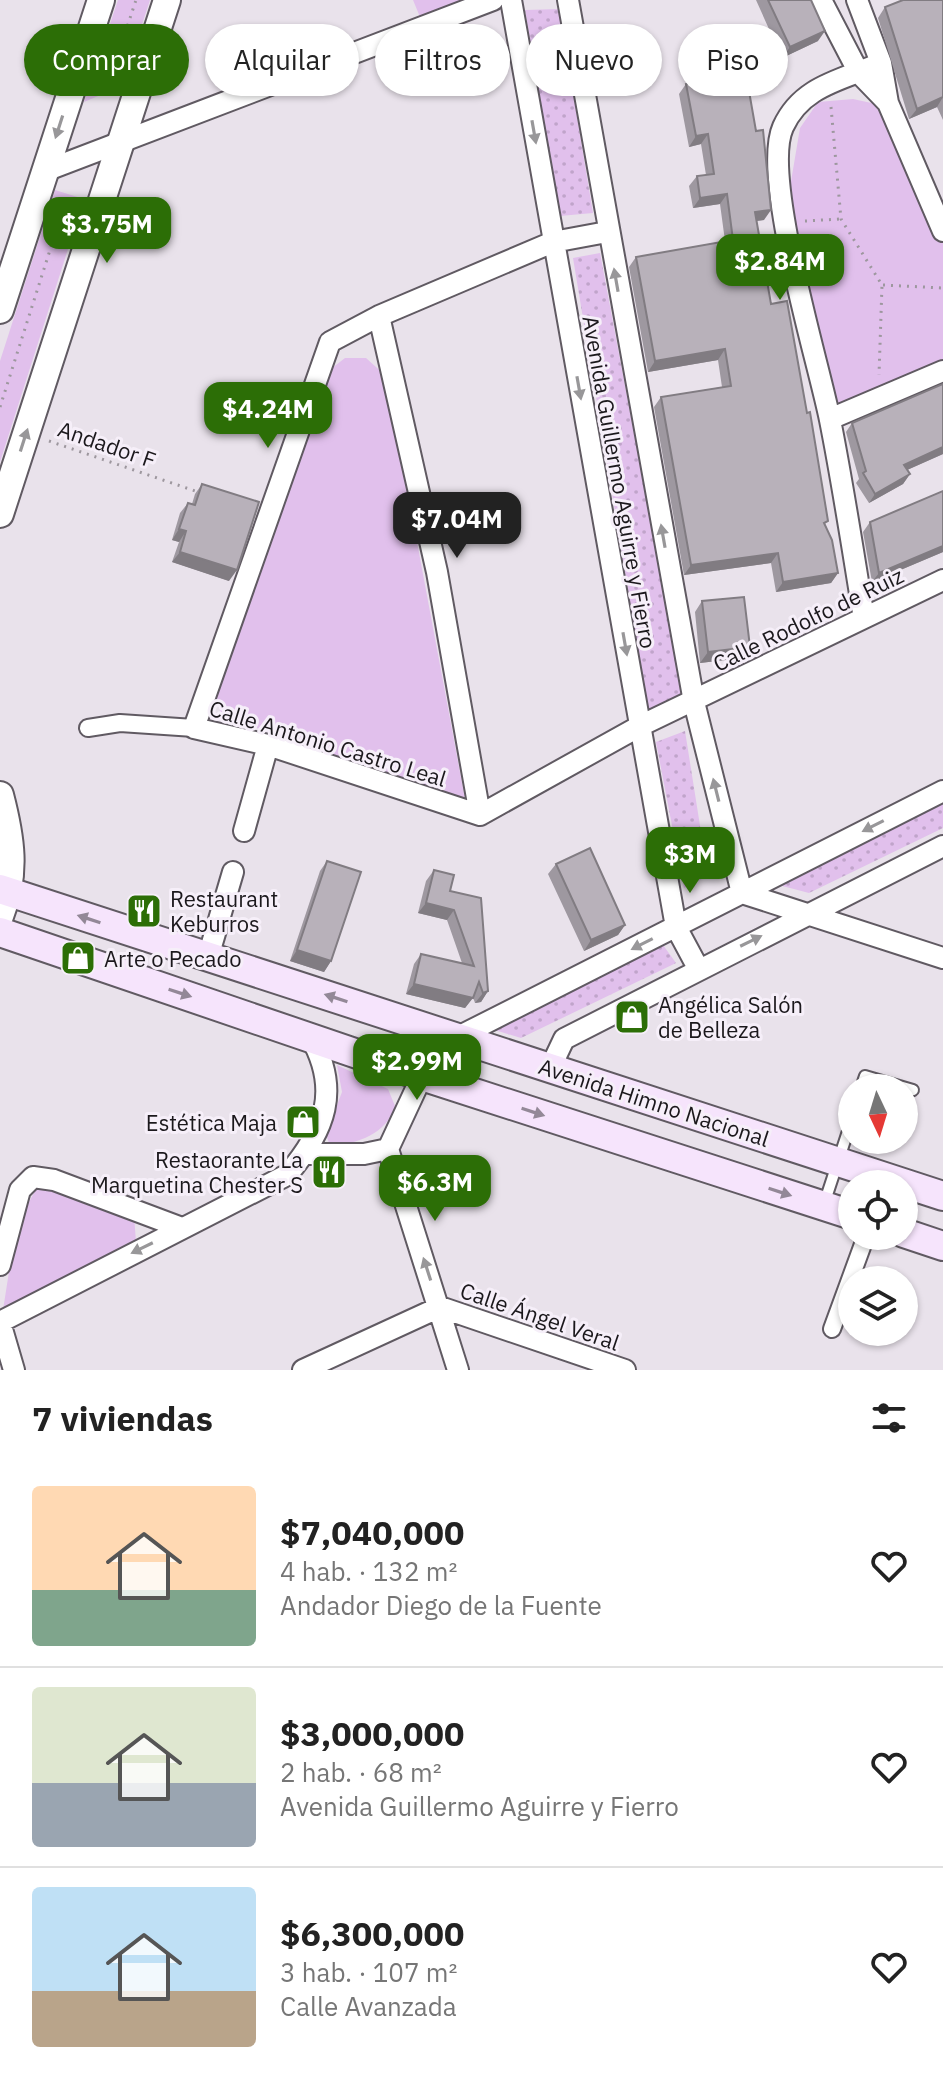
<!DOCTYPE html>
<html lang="es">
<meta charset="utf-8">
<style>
:root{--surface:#fff;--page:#f2f2f2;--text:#222;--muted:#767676;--line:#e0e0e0;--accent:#2c6e06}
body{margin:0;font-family:"IBM Plex Sans",sans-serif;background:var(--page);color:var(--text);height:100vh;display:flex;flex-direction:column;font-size:30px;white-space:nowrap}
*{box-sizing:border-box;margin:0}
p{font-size:26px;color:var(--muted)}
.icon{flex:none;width:44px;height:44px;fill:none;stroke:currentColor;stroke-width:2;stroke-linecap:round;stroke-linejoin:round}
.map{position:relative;height:1370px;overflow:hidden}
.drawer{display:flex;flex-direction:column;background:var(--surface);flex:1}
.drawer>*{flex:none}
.guide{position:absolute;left:24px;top:24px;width:896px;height:72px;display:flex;gap:16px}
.needle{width:52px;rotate:176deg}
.fabs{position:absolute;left:838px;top:1074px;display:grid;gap:16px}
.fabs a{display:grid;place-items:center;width:80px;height:80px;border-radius:50%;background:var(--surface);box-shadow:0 2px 6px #0004;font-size:40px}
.price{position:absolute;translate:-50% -68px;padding:0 18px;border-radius:16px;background:var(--accent);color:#fff;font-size:26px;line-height:52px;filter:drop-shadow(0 2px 4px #0008)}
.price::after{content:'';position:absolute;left:50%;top:48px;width:24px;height:18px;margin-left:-12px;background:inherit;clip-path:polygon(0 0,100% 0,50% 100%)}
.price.selected{background:#222;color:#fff}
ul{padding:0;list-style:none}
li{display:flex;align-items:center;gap:24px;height:200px;padding:0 32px}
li+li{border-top:2px solid var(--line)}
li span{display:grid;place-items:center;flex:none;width:224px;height:160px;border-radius:8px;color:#555}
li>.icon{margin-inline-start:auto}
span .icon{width:96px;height:96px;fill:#fffc;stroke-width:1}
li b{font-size:34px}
h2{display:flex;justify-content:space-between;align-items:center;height:96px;padding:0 32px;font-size:34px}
.tag{padding:0 28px;border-radius:36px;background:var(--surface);box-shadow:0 2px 6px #0004;font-size:28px;line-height:72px}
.tag.selected{background:var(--accent);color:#fff}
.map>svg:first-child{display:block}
</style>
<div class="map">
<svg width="943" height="1370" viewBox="0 0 943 1370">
<defs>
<pattern id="grass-dots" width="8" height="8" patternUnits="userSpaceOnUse" patternTransform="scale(2)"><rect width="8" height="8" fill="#e1c0ec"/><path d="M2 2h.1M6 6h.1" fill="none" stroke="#c0a4ca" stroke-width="1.8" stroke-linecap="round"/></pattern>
</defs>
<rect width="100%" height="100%" fill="#e9e2eb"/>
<path fill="url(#grass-dots)" d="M559 9 593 213 560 216 525 10Z
M600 253 683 694 648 710 573 258Z
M685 731 708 876 684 888 656 742Z
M943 799V828L809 893 771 883Z
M658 938 676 963 521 1038 485 1027Z"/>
<path fill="#e1c0ec" d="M118 0H150L122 86 84 102Z
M413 0H465L420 17Z
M853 99 876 104 890 114 943 231V371L831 416 784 223 800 128 818 102Z
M55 190 84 199 0 462V361Z
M345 358H366L386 376 465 799 222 716 215 697 327 372Z
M337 1065 388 1089 395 1106C387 1134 357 1144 330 1146L326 1134 342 1092Z
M38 1185 134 1215 136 1242 3 1310 16 1227Z"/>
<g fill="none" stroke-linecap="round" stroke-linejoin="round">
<defs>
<path id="service" d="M861 1088 865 1076 913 1090
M824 1204 852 1119"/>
<path id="pedestrian" d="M88 728 120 723 194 728
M832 1329 866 1236"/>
<path id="minor" d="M511 0 676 927 698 968
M568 0 694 702 742 893 943 958
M821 0 859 73 888 103
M857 0 881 63 888 103 943 231
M45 171 493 0
M607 232 553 242 379 316 330 342 194 728 268 745 480 815 640 726 943 580
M379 316 437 572 480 815
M830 419 943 371
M864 618C853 552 843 485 830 420 818 360 761 176 783 127 802 85 843 80 881 63
M244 831 268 745
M208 957 233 872
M458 1037 943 791
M560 1070 555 1058 564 1039 943 846
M422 1076 388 1149 458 1370
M305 1154H364L388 1149
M0 1265 20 1190 33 1177 54 1180 182 1228
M0 1322 287 1175C325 1131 341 1090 310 1036
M0 1322 14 1370
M303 1370 440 1307 625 1370"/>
<path id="tertiary" d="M0 310 101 0
M0 514 167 0
M0 795C11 837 17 874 0 916"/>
<path id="secondary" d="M0 889 943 1196
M0 932 422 1076 852 1215
M904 1233 943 1246"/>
</defs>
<use href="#service" stroke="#605a62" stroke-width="14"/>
<use href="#pedestrian" stroke="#605a62" stroke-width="20"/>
<use href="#minor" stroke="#605a62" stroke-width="24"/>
<use href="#tertiary" stroke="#605a62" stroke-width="30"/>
<use href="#secondary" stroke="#605a62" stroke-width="32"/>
<path stroke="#9d979e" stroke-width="3" stroke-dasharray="2 6" stroke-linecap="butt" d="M105 94 136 0
M831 107 841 219 882 285 879 375
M805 221 841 219
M883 285 943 288
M0 407 65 203
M49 441 201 493"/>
<use href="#service" stroke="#fff" stroke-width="10"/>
<use href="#pedestrian" stroke="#fff" stroke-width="16"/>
<use href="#minor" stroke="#fff" stroke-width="20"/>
<use href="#tertiary" stroke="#fff" stroke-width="26"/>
<use href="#secondary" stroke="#f6e4fc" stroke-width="28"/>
</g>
<path fill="#9e98a0" d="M756 0H811L818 41 782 58Z
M943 0V120L937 107 909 119 878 18 885 7Z
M686 84 764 220 756 221 771 304 825 526 838 573 831 583 776 592 771 563 684 575 654 407 661 397 722 387 718 360 648 372 629 267 636 257 725 241 720 204 693 208 689 186 697 176 706 175 701 144 689 147 679 94Z
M943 384V454L907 470 910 474 903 484 869 503 856 483 859 479 846 432 852 423Z
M202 484 229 581 172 562 179 542 172 540 180 513 188 503 192 504 195 494Z
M943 491V552L872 582 863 532 870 522Z
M702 601 742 658 700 663 695 612Z
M327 861 331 961 324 972 290 961 320 871Z
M556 864 625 925 618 935 584 951 548 874Z
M434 870 450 891 488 991 481 1002 475 1003 473 997 465 1008 406 994 414 964 421 954 462 963 447 920 418 913 426 881Z"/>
<path fill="#817c82" d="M825 31 818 41 782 58 790 47Z
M943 97 937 107 909 119 917 109Z
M708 134 701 144 689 147 696 136Z
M727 194 720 204 693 208 700 198Z
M771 210 764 220 748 222 755 212Z
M725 349 718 360 648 372 655 361Z
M943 447V454L898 474 904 465Z
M910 474 903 484 869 503 875 494Z
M179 529 186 531 179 542 172 540Z
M943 546V552L872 582 879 573Z
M180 552 237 570 229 581 172 562Z
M778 553 771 563 684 575 691 565Z
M838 573 831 583 776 592 783 582Z
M750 647 742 658 700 663 708 652Z
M426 903 454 910 447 920 418 913Z
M625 925 618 935 584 951 591 940Z
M297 950 331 961 324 972 290 961Z
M414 984 473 998 465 1008 406 994Z
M488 991 481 1002 475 1003 483 993Z"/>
<path fill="#b8b1ba" stroke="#817c82" stroke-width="2" d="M768 0H811L825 31 790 47Z
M903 0H943V97L917 109 885 7Z
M711 81 749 91 756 131 763 130 771 210 755 212 771 304 787 301 807 413 810 412 828 521 824 523 832 540 838 573 783 582 778 553 691 565 661 397 731 386 725 349 655 361 636 257 733 240 727 194 700 198 697 176 714 174 708 134 696 136 686 84Z
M943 384V447L904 465 910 474 875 494 863 473 866 471 852 423Z
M202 484 259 502 237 570 180 552 186 531 179 529 188 503 195 505Z
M943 491V546L879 573 870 522Z
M744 597 750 647 708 652 702 601Z
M590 848 625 925 591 940 556 864Z
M327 861 361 872 331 961 297 950Z
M434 870 454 875 450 891 481 898 488 991 483 993 479 982 473 998 414 984 421 954 474 966 454 910 426 903Z"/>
<defs><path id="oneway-solid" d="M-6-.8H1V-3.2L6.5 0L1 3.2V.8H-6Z" transform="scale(2)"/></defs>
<g fill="#989799">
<use href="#oneway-solid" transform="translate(59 127) rotate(108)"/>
<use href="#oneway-solid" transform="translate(534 132) rotate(80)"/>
<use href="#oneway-solid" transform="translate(616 280) rotate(-100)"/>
<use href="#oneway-solid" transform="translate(579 388) rotate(80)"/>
<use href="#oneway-solid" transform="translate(24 440) rotate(-72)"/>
<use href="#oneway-solid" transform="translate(663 536) rotate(-100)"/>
<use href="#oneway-solid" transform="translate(625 644) rotate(80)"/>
<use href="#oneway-solid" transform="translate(716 790) rotate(-104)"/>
<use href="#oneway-solid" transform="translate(873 826) rotate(153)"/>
<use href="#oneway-solid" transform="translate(751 941) rotate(-26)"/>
<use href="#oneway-solid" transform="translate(642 944) rotate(153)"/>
<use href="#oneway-solid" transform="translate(142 1248) rotate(154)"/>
<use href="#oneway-solid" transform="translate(427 1269) rotate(-108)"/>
</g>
<g fill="#938897">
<use href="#oneway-solid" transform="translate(89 919) rotate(-162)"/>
<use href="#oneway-solid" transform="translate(180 993) rotate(18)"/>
<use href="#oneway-solid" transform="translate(336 998) rotate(-162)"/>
<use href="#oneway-solid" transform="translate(533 1112) rotate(18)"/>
<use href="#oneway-solid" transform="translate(780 1192) rotate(18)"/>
</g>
<defs>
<symbol id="restaurant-square" viewBox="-11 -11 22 22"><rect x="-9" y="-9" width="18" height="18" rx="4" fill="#2c6e06" stroke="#f6eff9"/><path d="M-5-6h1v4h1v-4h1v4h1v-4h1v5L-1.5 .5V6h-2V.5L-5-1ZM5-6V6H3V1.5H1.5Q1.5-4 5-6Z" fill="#fff"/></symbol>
<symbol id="shop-square" viewBox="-11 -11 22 22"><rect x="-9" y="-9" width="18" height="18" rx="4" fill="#2c6e06" stroke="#f6eff9"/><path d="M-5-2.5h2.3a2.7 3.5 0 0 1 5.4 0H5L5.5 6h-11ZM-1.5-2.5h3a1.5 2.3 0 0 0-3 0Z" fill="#fff"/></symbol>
</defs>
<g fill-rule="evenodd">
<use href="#restaurant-square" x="124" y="891" width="40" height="40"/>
<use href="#shop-square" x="58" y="938" width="40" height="40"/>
<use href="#shop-square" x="612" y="997" width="40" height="40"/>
<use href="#shop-square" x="283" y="1102" width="40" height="40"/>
<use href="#restaurant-square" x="309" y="1152" width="40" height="40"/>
</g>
<g text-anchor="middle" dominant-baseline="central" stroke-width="6" stroke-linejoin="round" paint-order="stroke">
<g font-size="22" fill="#1b181c" stroke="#f6eff9">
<text transform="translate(107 444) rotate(19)">Andador F</text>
<text transform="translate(620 482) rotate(80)">Avenida Guillermo Aguirre y Fierro</text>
<text transform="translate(808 619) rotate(-26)">Calle Rodolfo de Ruiz</text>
<text transform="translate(328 743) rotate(17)">Calle Antonio Castro Leal</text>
<text transform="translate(654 1102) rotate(18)">Avenida Himno Nacional</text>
<text transform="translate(540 1316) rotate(19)">Calle Ángel Veral</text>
</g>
<g font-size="22" fill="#1b181c" stroke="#f6eff9" text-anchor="start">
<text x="170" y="898">Restaurant<tspan x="170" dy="25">Keburros</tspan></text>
<text x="104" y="958">Arte o Pecado</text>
<text x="658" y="1004">Angélica Salón<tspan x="658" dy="25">de Belleza</tspan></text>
<text x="277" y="1122" text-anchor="end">Estética Maja</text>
<text x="303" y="1159" text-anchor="end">Restaorante La<tspan x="303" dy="25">Marquetina Chester S</tspan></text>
</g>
</g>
</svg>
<div class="fabs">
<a><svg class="needle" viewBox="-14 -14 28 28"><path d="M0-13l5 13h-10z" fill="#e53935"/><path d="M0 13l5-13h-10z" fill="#767676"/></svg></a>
<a><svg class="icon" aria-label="locate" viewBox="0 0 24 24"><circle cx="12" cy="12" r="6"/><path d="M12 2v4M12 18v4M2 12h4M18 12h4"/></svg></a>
<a><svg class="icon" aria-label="layers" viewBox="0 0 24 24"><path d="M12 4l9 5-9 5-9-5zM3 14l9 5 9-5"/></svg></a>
</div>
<b class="price" style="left:107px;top:265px">$3.75M</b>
<b class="price" style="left:780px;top:302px">$2.84M</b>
<b class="price" style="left:268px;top:450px">$4.24M</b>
<b class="price selected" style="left:457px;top:560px">$7.04M</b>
<b class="price" style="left:690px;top:895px">$3M</b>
<b class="price" style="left:417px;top:1102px">$2.99M</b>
<b class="price" style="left:435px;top:1223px">$6.3M</b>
<div class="guide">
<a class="tag selected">Comprar</a>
<a class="tag">Alquilar</a>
<a class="tag">Filtros</a>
<a class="tag">Nuevo</a>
<a class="tag">Piso</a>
</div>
</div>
<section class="drawer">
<h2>7 viviendas<svg class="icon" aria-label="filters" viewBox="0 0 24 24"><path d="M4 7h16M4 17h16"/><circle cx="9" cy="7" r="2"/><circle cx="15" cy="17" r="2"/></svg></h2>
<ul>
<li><span style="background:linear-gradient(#ffd9b3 65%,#7fa58c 0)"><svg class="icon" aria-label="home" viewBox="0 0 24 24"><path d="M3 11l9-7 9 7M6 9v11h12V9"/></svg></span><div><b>$7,040,000</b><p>4 hab. · 132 m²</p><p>Andador Diego de la Fuente</p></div><svg class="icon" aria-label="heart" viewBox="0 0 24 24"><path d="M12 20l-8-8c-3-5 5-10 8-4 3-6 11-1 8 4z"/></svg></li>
<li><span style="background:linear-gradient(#dfe7d0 60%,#9aa5b1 0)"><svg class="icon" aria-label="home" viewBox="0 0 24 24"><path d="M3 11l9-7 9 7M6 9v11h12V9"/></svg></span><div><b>$3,000,000</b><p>2 hab. · 68 m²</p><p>Avenida Guillermo Aguirre y Fierro</p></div><svg class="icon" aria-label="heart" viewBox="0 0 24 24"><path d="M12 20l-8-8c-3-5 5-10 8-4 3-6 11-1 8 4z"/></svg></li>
<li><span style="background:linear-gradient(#bfe0f5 65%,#b9a48a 0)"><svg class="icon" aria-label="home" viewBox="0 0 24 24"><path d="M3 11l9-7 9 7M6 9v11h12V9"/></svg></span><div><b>$6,300,000</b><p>3 hab. · 107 m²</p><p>Calle Avanzada</p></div><svg class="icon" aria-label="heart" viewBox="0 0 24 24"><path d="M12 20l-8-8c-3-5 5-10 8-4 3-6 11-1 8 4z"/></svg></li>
</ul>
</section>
